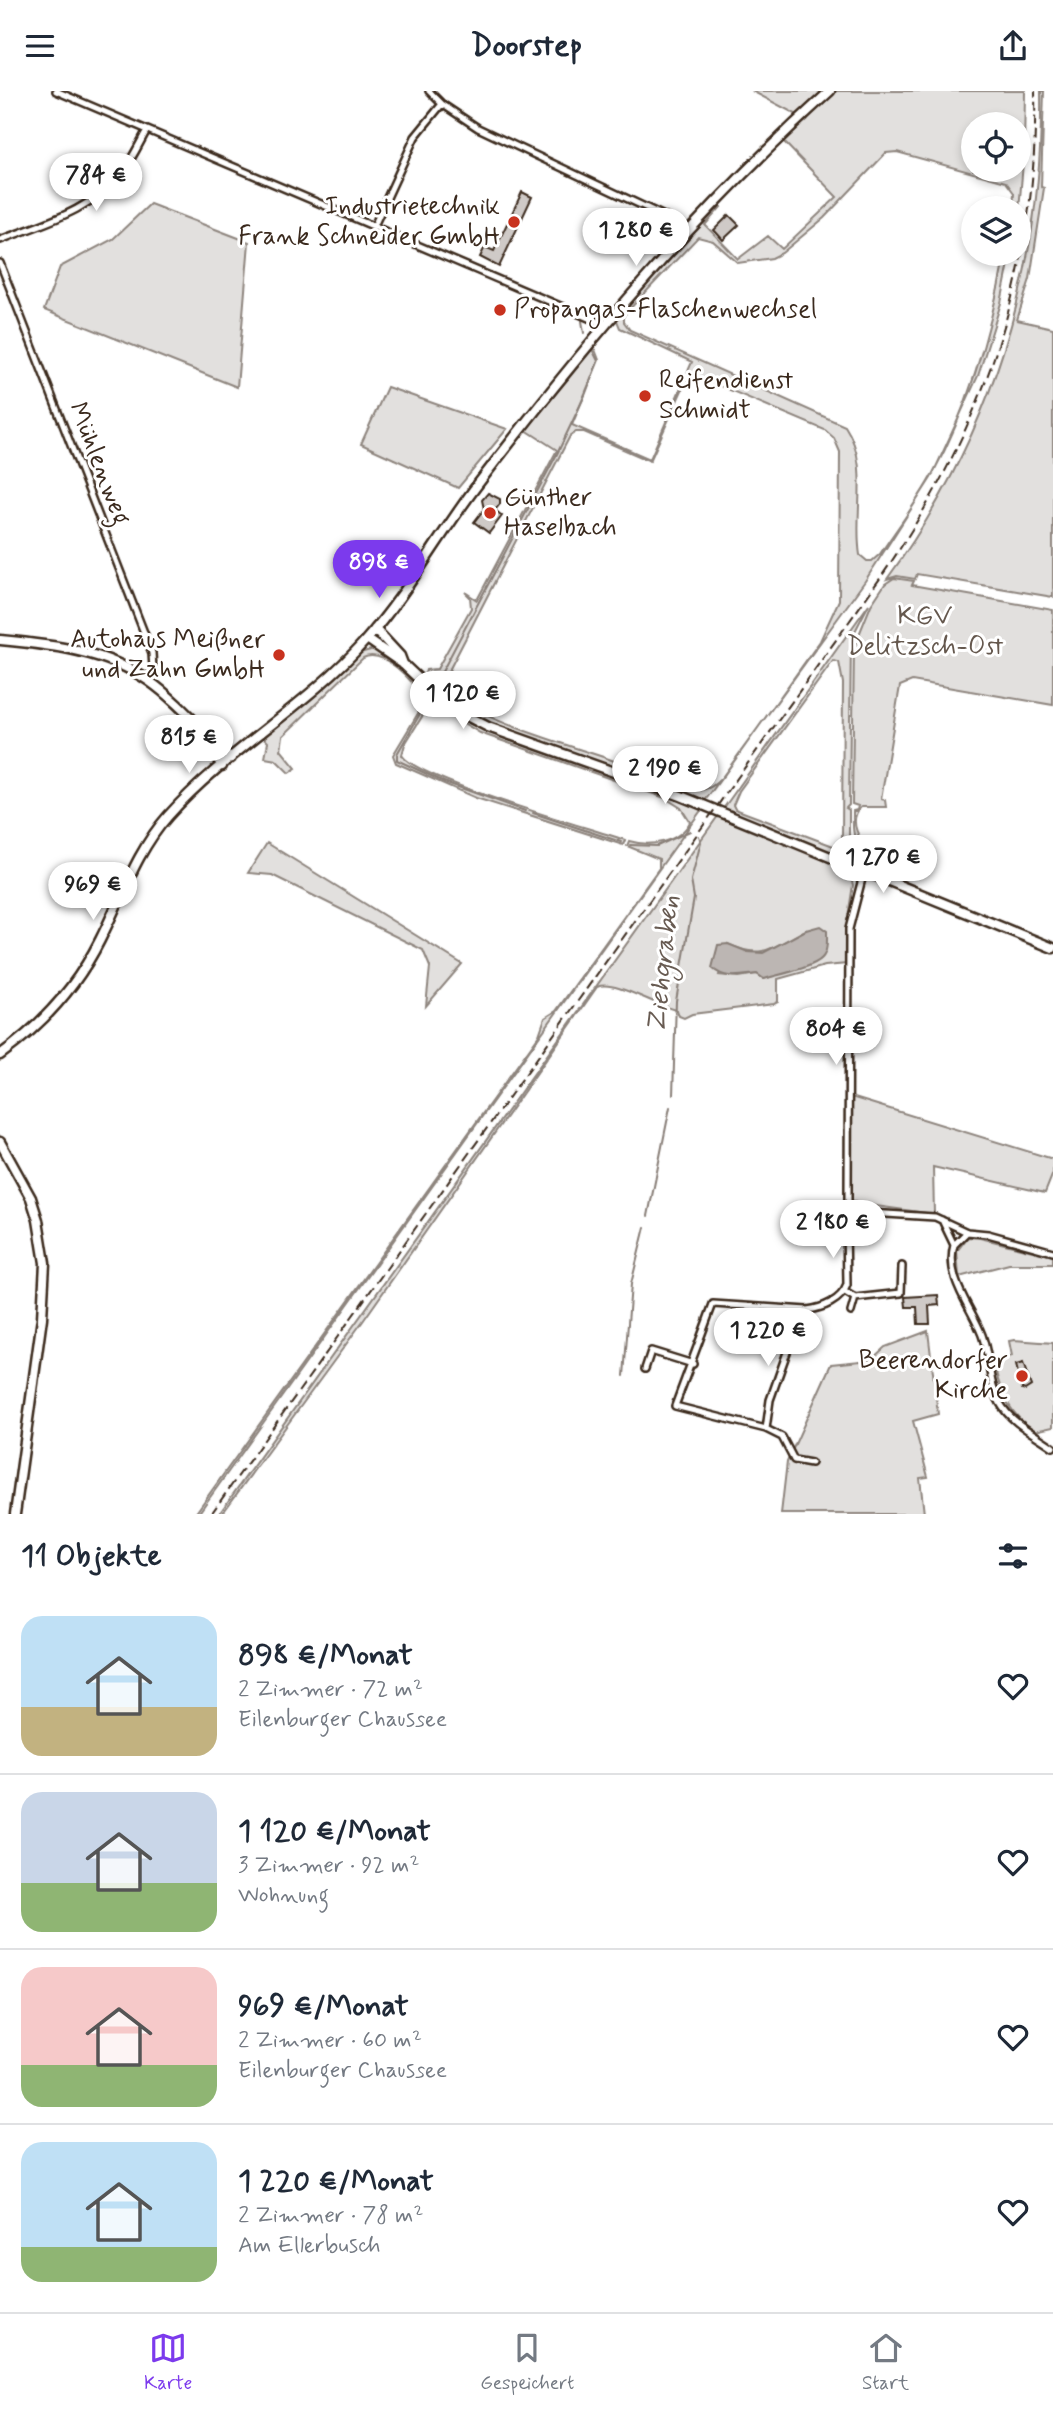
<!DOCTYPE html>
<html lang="de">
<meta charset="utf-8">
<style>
:root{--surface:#fff;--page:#f6f6f7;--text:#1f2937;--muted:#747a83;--line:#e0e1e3;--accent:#7c3aed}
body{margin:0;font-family:Mynerve,sans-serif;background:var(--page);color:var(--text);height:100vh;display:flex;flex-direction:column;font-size:26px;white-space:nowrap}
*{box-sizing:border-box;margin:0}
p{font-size:23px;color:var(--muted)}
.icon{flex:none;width:38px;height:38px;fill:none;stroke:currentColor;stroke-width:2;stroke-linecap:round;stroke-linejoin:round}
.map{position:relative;height:1423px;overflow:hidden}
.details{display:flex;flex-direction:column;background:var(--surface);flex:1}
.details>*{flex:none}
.buttons{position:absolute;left:961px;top:21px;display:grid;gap:14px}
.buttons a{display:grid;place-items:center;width:70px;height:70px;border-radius:50%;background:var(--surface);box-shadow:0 4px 10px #0003;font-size:35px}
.price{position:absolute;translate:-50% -60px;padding:0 16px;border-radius:24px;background:#fff;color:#222;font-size:23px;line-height:46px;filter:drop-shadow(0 2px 4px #0008)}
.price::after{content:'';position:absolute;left:50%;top:42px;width:21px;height:16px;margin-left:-10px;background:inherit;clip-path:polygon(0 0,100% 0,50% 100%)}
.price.on{background:var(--accent);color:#fff}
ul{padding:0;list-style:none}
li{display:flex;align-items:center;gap:21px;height:175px;padding:0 21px}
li+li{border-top:2px solid var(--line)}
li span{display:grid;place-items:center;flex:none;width:196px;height:140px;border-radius:21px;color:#555}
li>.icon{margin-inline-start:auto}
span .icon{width:84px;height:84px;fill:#fffc;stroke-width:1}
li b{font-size:30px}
h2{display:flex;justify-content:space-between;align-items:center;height:84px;padding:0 21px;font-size:30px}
header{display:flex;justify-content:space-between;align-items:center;height:91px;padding:0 21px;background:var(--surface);font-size:32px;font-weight:700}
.tabs{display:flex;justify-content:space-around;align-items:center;height:98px;border-top:2px solid var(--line);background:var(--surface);font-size:19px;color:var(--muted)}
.tabs a{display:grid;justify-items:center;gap:4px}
.tabs .on{color:var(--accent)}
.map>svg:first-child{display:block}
</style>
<header><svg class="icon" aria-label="menu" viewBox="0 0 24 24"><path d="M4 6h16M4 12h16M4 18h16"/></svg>Doorstep<svg class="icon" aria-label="share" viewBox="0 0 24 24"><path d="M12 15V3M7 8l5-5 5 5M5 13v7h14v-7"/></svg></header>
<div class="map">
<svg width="1053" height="1423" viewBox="0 0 1053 1423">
<rect width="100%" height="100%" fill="#fff"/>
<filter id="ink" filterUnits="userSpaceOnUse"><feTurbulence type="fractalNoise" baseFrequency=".0143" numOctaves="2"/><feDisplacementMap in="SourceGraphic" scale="14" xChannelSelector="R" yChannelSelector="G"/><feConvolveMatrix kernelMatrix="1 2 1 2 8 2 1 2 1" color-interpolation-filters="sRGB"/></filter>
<g filter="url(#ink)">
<path fill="#e2e0de" stroke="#8e857e" stroke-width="2" fill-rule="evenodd" d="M752 0H1025L1024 60 1019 119 1013 117 1014 102 1006 91 897 61 886 62 824 127 782 162 772 167 738 172 713 150 698 146 624 224V231L630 239 845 335C871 374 853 421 860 464L867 470H872L880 463C898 436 918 410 933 382 970 314 991 238 1005 163H1011L1001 212 978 285 931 387 865 490 704 711 486 631 446 608 424 586 426 579 437 578 471 517 470 506 465 501 477 509 557 359 526 339 594 256 599 269 572 334 650 368 692 271 620 237 616 227 717 115 721 116 705 134 738 168 768 145 782 158 837 106 783 50 807 29ZM973 33H1018V79H973ZM694 284 825 339 834 347 840 361 839 509 820 550 725 683C714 696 705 702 688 698 661 688 634 677 606 667 576 656 450 622 443 591L570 345 576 341H584L650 370 687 288Z
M1041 0H1044L1041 96 1044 97 1030 188 1017 229 1053 237V506L917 483 915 488 897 485 887 488C992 345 1044 176 1041 0Z
M150 113 249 151 237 296 44 219 60 176 113 148Z
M387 296 507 338 458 397 361 353Z
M894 487 914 490 912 494 1053 519V614L912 590 900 595 881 708 885 709 886 716H861C847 730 860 750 871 762 850 747 853 744 853 720L857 719 858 715 852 713 854 556 871 514 885 493Z
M869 513 851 548 849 714 846 717 849 719V747L861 760 859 773 723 718ZM833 570 839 571 843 592 842 748 836 756 735 718 733 714 739 700Z
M374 558C410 574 437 615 477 635L702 718 198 1423H195L539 944 545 927 556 920 659 777V768L627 755 629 750C650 756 679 752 690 731L681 717 665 707 480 642 434 614 428 616 405 653 402 664C415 688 590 737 625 749L623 754 476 707 396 672 393 664 420 619 423 607C413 590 384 557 363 567L283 645 281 659 296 677 289 682 276 669 265 667 268 651 263 646 360 562Z
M718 725 814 764 849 781 853 794 846 838 847 873 825 875 778 888V911L774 913 692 923 684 927 679 925 677 919C657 916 615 888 597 896L363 1230 222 1423H219ZM806 839 812 873 764 888 757 883 739 886 719 884 728 853C763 870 775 855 806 839Z
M267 752 462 873 426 915 430 876 423 859 272 784 248 782Z
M851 1006 1053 1068V1082L1045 1102 933 1076 934 1123 861 1113 851 1109Z
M968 1146 980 1147 1053 1165V1173H1009L959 1186 957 1160Z
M928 1240 938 1323 913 1330 928 1386 920 1387 924 1423H781L787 1371 831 1273 871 1269 885 1256Z
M1014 1249 1053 1252V1336L1035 1340C1009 1324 998 1299 994 1270L1012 1265 1009 1250Z"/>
<path fill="#bcb6b3" stroke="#887e77" stroke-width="2" d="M820 835 827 840C827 849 828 861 822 867 813 877 777 884 764 888L757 883C740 885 725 889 712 877L718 854 728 853 748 861 763 862 806 839Z"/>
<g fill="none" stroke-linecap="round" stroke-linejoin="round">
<path stroke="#887e77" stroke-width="2" d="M582 230 584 242
M435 594 557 363 586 302 598 270 593 260
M429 607 397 663V669L444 691 525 720
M533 722 621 751
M630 754 657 755 690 740
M673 1004 676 910 694 807 691 789 701 751 699 745
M648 1125 670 1016
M624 1285 631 1193 645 1136"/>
</g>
<path fill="#cfcac7" stroke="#3b2a1e" stroke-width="2" d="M522 101 532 106 499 176 480 166 485 156 494 160Z
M729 124 739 134 723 149 714 139Z
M488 402 500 408V413L495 419 502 425 489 442 474 431 484 418 482 409Z
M938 1204 939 1214 929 1215 930 1233H918L917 1216H906L905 1206Z
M1023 1272 1031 1295 1025 1299 1022 1298 1016 1274Z"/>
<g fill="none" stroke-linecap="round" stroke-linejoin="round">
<defs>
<path id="street" d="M56 0 605 234
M429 0 442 13 478 37 664 125 689 140
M374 135 415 46 442 13
M0 149C44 132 92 120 122 81 132 69 139 53 147 39
M0 172 152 562 153 578 148 589
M853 1121 848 1110 849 838 864 780
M853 1121 935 1126 967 1141 988 1143 1053 1161
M942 1129 954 1154
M967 1141 954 1154C945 1187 971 1215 982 1244 990 1266 988 1291 1000 1312 1011 1332 1035 1343 1053 1356
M845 1201 855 1207 901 1202 902 1175
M851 1221 855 1207
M645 1278 651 1260 693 1273
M766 1338 770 1309 802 1219
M811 1372 794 1369 782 1346 766 1338 675 1315 713 1213 807 1219C823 1217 841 1210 847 1194L846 1134 853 1121"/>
<path id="secondary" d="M375 538 400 565 403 573
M367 548 403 573 440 608 461 622 488 636 681 705 1053 857
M0 549C52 554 105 559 149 590 179 611 204 642 231 667
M203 645 222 675
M0 964C42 934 77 895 100 849 122 806 136 761 168 725 227 659 307 615 365 550 408 502 439 444 478 393 585 253 699 118 830 0
M0 1051 31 1107 38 1129 45 1172 42 1227 15 1423"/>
</defs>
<use href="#street" stroke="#3b2a1e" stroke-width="10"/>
<use href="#secondary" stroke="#3b2a1e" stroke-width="13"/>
<use href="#street" stroke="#fff" stroke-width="5"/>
<use href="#secondary" stroke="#fff" stroke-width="8"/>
<path stroke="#3b2a1e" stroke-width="2" stroke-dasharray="10 5" stroke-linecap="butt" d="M211 1423 881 486C983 338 1039 181 1035 0"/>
</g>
</g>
<g fill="#c8321e" stroke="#fff" stroke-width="2.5">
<circle cx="514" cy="131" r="7"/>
<circle cx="500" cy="219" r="7"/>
<circle cx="645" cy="305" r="7"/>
<circle cx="490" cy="422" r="7"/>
<circle cx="279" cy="564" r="7"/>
<circle cx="1022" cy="1285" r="7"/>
</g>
<g text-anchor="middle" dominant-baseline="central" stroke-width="6" stroke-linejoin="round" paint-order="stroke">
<g font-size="26" fill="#3b2a1e" stroke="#fff" text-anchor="end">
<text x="500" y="116">Industrietechnik<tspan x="500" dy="30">Frank Schneider GmbH</tspan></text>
<text x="514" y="219" text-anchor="start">Propangas-Flaschenwechsel</text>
<text x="659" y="290" text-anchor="start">Reifendienst<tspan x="659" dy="30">Schmidt</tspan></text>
<text x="504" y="407" text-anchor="start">Günther<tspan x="504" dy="30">Haselbach</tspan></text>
<text x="265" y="549">Autohaus Meißner<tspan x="265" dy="30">und Zahn GmbH</tspan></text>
<text x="1008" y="1270">Beerendorfer<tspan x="1008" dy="30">Kirche</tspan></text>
</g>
<g font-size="26" fill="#3b2a1e" stroke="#fff">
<text transform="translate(99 373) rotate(69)">Mühlenweg</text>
</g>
<g font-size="26" fill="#65584e" stroke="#fff">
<text x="925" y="526">KGV<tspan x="925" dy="30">Delitzsch-Ost</tspan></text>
</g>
<g font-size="28" font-style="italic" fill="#685b52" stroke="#fff">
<text transform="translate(664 873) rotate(-84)">Ziehgraben</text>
</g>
</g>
</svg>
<div class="buttons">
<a><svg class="icon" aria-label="locate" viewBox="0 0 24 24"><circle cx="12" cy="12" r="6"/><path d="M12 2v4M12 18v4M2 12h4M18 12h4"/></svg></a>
<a><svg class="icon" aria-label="layers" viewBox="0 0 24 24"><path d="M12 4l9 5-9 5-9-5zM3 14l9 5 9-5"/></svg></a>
</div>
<b class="price" style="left:96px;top:122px">784 €</b>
<b class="price" style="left:636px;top:177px">1 280 €</b>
<b class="price on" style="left:379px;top:509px">898 €</b>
<b class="price" style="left:463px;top:640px">1 120 €</b>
<b class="price" style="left:189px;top:684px">815 €</b>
<b class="price" style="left:665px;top:715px">2 190 €</b>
<b class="price" style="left:883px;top:804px">1 270 €</b>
<b class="price" style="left:93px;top:831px">969 €</b>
<b class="price" style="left:836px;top:976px">804 €</b>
<b class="price" style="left:833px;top:1169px">2 180 €</b>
<b class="price" style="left:768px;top:1277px">1 220 €</b>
</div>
<section class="details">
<h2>11 Objekte<svg class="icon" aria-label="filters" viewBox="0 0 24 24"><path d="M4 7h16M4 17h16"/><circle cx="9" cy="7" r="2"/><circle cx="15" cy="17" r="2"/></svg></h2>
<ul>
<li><span style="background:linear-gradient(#bfe0f5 65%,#c2b280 0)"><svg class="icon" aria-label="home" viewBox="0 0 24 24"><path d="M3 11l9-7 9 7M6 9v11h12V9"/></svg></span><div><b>898 €/Monat</b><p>2 Zimmer · 72 m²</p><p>Eilenburger Chaussee</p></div><svg class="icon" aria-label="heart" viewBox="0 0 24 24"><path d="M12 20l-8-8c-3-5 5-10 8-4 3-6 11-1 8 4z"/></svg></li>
<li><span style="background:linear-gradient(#c9d6e8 65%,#8fb573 0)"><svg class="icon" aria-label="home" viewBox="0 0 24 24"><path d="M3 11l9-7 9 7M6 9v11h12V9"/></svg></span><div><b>1 120 €/Monat</b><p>3 Zimmer · 92 m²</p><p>Wohnung</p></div><svg class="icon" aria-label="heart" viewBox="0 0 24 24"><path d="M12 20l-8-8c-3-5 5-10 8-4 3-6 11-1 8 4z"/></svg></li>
<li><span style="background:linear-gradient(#f6c9c9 70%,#8fb573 0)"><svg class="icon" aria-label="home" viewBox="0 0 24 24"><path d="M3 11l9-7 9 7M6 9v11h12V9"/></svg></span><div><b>969 €/Monat</b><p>2 Zimmer · 60 m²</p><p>Eilenburger Chaussee</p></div><svg class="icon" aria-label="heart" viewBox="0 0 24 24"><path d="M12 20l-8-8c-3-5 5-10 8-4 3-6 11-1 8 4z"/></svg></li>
<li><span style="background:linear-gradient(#bfe0f5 75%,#8fb573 0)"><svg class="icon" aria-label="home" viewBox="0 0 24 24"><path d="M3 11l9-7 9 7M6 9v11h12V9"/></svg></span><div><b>1 220 €/Monat</b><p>2 Zimmer · 78 m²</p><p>Am Ellerbusch</p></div><svg class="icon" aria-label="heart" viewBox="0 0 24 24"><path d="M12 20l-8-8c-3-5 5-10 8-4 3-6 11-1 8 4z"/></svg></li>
</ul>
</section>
<nav class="tabs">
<a class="on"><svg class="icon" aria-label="map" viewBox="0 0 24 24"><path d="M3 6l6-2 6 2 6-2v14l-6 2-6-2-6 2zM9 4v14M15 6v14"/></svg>Karte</a>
<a><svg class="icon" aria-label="saved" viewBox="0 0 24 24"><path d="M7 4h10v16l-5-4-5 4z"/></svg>Gespeichert</a>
<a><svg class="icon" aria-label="home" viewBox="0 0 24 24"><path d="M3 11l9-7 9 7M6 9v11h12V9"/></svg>Start</a>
</nav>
